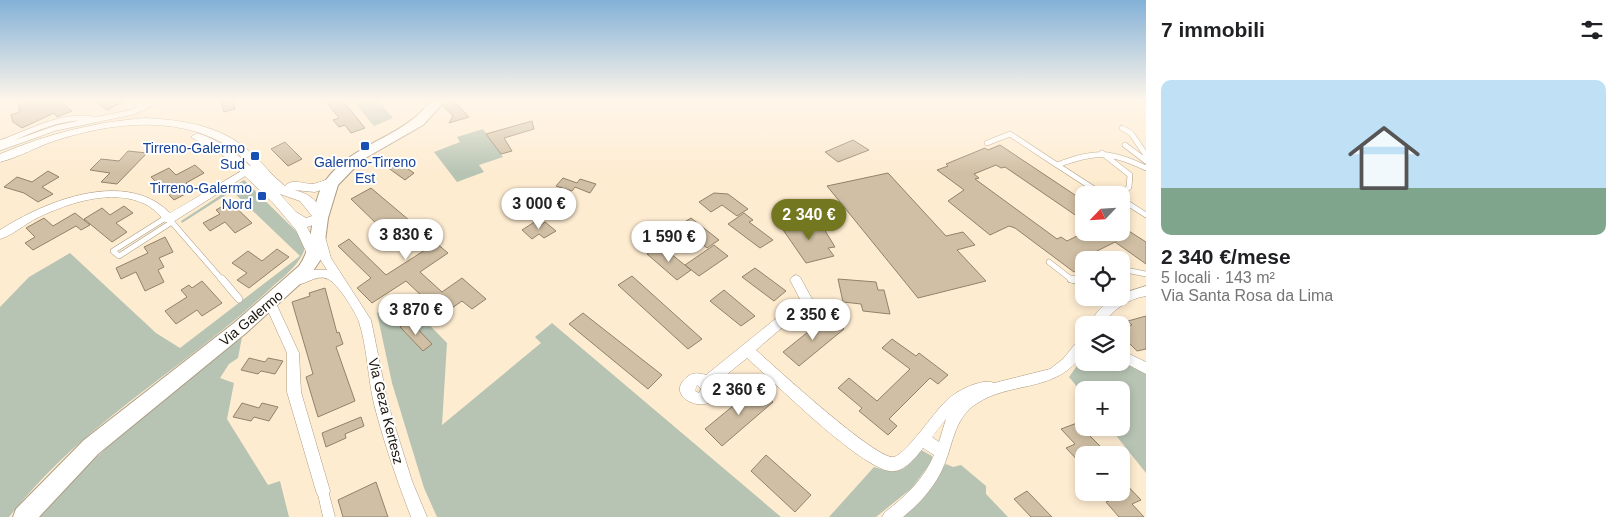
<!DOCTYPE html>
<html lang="it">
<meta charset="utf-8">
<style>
:root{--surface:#fff;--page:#f2f2f2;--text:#202124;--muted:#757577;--accent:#73771f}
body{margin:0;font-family:Arial,sans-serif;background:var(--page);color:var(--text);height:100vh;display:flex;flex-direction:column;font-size:19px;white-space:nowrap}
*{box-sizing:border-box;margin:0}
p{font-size:16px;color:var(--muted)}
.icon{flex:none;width:28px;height:28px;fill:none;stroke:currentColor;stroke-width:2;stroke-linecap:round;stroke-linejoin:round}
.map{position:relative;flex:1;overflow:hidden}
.panel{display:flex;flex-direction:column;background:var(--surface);width:475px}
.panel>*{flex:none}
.needle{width:32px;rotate:245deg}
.tools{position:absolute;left:1075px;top:186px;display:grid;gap:10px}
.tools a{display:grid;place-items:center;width:55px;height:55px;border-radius:10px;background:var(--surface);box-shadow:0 2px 8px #0003;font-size:25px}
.price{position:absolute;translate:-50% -42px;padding:0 11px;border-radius:18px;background:#fff;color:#222;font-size:16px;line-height:32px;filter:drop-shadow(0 1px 2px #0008)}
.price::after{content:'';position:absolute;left:50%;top:30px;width:15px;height:11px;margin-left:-8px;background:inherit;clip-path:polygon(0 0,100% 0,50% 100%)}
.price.on{background:var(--accent);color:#fff}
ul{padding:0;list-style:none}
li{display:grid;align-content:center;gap:10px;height:265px;padding:0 15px}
li span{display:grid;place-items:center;height:155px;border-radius:10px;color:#555}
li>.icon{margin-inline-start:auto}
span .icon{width:90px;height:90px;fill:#fffc;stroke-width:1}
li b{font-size:21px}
h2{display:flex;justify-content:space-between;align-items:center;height:60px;padding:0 15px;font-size:21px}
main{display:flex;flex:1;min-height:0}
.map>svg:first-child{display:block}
</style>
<main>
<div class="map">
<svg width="1146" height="517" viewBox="0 0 1146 517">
<rect width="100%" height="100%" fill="#feecd1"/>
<path fill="#b7c4b3" d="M359 100H378L393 118 374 126 354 102Z
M483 129 503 157 479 165 484 172 457 182 434 152 460 142 457 137Z
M244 180 298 233 305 248C300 265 283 277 271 288 215 341 150 383 91 433 60 459 34 486 9 517H0V307L29 277 70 253 156 333 180 348 300 256 232 191 182 223 181 221Z
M402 297 447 343 442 425 541 343 535 337 552 323 781 517H437L424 488 392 383 377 313Z
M242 337 238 358 229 364 220 378 234 383 227 419 268 485 280 481 289 517H37C98 449 171 394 242 337Z
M1084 356V362H1121V358L1146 373V473L1110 428H1121V390H1084V395L1069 377Z
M921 450 932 456V461L912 488 876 517H829L874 467C901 475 904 472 921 450Z
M946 464 953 467 961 465 986 486V494L1008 517H902Z"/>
<path fill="#d0bfa4" stroke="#928268" d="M19 100H59L72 111 57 117 54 113 22 128 13 122 11 115 19 112Z
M94 100H126L107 110Z
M220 100H232L235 109 224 112Z
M325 100H342L365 128 351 133 345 125 339 127 333 120 339 118Z
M453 100 469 117 449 123 453 116 443 106Z
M532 121 534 129 504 138 512 151 501 154 486 134Z
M853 140 869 150 838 162 825 152Z
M285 142 302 159 288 166 271 149Z
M1000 145 1084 201V221L1005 167 1001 168 996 165 974 174 979 178 975 179 1057 239 1061 237 1067 241 1085 232H1121V226L1146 242V264L1115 242 1097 251 1104 256 1096 260H1084V266L1074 272 1015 228 1009 226 990 235 948 201 964 190 937 170 948 166 946 164 985 148 988 150Z
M128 151 147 153 117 184 101 182 110 173 90 170 101 159 119 161Z
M399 160 407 166 405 167 414 173 405 180 387 167Z
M195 165 204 173 186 183 193 190 174 200 151 177 169 168 176 175Z
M48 171 59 177 42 187 53 194 38 202 24 193 4 187 17 177 32 182Z
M888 173 946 236 963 232 975 245 957 250 986 281 918 298 827 186Z
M563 178 577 183 580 179 596 184 590 193 575 187 572 191 556 186Z
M371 188 448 253 420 272 442 292 462 278 486 299 472 309 462 301 442 315 406 281 372 303 357 288 371 278 338 246 349 239 386 275 425 250 391 221 380 227 351 199Z
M714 193 728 194 748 209 737 216 722 205 711 212 699 202Z
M230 202 252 223 235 233 225 222 210 231 203 223 220 214 216 210Z
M124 206 133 213 116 223 127 232 112 242 84 219 102 208 110 215Z
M75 213 90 225 81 230 76 226 33 250 25 243 35 237 26 228 44 218 53 226Z
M744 213 753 220 749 222 773 240 760 248 728 224Z
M691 218 719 240 707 248 678 226Z
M797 220 803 228 821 224 835 247 828 248 834 256 806 263 779 224Z
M536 221 541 225 545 222 556 231 544 238 539 234 532 239 522 230Z
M165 237 173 252 159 258 164 267 158 270 164 282 145 291 136 272 121 279 116 268 148 253 144 247Z
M714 245 728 256 699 276 685 265Z
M661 246 691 270 677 280 647 254Z
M277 249 289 257 249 288 237 280 247 273 232 263 248 251 262 261Z
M755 268 786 291 774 301 742 277Z
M632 276 702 339 688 349 618 285Z
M838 279 876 282 878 290H884L890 314 863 311 861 304 843 302Z
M202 281 222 303 202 316 197 310 176 324 165 311 187 297 181 290 189 285 192 288Z
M325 288 337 333 339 332 343 344 336 347 355 401 318 417 306 377 313 374 292 302 310 296 309 293Z
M724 290 755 316 741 326 710 301Z
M583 313 662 375 648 389 569 324Z
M828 316 844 329 799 366 783 352Z
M1146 316V349L1137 351 1121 335V327L1132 325 1128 321Z
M410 321 432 344 423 351 400 327Z
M892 339 916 356 919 353 948 375 938 384 930 378 889 419 897 426 888 435 859 411 862 408 838 388 849 378 877 401 910 369 882 348Z
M249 358 265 362 268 358 283 361 275 374 261 371 258 374 241 370Z
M756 387 773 402 722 446 705 429Z
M242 403 259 408 262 403 278 407 269 421 254 417 251 421 233 417Z
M361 417 364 426 345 434 346 438 326 447 322 433Z
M1077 423 1100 446 1093 449 1098 455H1084V467L1066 448 1075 444 1061 429Z
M766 455 811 495 795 512 751 471Z
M1121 479 1141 500 1132 504 1144 517H1119L1106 502 1113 499 1107 492H1121Z
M376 482 388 517H343L338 500Z
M1027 491 1052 517H1031L1014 499Z"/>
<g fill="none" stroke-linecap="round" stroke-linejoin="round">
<defs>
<path id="service-far1" d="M133 100 143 108
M1122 128 1131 133 1146 155
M0 143C28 133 62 113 93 119
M987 143 1010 134 1057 165
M1125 145 1146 161
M0 148 56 128 133 112 159 100
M1102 153 1130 175 1129 187 1121 195
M1107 195 1102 194 1057 165C1096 151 1108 150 1146 168
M1121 199 1146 215
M167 217 113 251 119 256 172 222
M170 220 223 281
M1049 262 1072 280 1078 281
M1121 269 1146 274"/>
<path id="service" d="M222 279 239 299
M1071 279 1084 281"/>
<path id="pedestrian" d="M324 488 328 490 335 517H323L318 494 320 490Z"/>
<path id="minor" d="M255 163 258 164 260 166 258 168 173 222H165C160 215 153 208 145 204 112 188 68 203 37 218 25 224 13 235 0 239V230C45 201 126 168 170 213Z
M320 233 325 237 331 258 371 320 388 404 412 481 427 517H411C397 480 384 443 374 404 368 379 367 346 359 322 355 311 338 284 328 279 315 273 304 288 292 284L290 281 292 278 312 270H327L320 259 315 237Z
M796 275 800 277 811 297 813 300 811 303 756 350C774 366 877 461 894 457 907 453 934 412 946 401 953 394 962 389 972 385 979 383 987 380 994 383L1050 369 1063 359 1080 338 1084 337C1084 341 1085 348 1084 352 1083 355 1079 359 1077 361 1051 392 1008 382 976 404 953 419 953 447 942 470 933 489 919 504 903 517H882L885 512C905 497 924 479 934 455L923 448C916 457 904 473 890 471 859 467 774 382 747 358L714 385C723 421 659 400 687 377 693 372 699 373 706 375L800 299 790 280 792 277ZM697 385 701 389 699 393 695 391ZM946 419 939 442 932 437Z
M1146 286V296C1127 299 1113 310 1102 325H1089C1095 313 1107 298 1121 298V294Z
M270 297 274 299 299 353 301 392 330 491 328 496 323 498 318 496 316 491 287 392V353L264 302 266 299Z
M1121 350 1146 362V374L1121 361Z"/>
<path id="tertiary" d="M145 118C182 120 220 125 249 151 262 162 272 176 285 186 292 178 303 184 312 184 321 183 328 177 336 179L338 182 336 185 315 192 294 190C312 194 318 202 326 218L325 221 307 227 322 256 320 260 315 261 310 260 296 230 274 204 225 157 191 137 197 133C221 140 239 156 257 172 247 162 237 151 225 144 174 115 111 123 57 140 38 146 20 157 0 162V154C47 134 94 122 145 118ZM280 194 300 201 312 216 306 218 296 212Z"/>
<path id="secondary" d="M432 100H446L423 125 362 160 338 185 328 218 323 256 311 274 246 333 98 454 39 517H13L16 509 84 440 234 323 299 266C317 241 308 205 326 180 349 149 385 141 413 119 420 114 426 106 432 100Z"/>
</defs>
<use href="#service-far1" stroke="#ac9b81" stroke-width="6"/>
<use href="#service" stroke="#ac9b81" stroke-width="8"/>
<use href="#pedestrian" stroke="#ac9b81" stroke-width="1"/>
<use href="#minor" stroke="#ac9b81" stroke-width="1"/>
<use href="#tertiary" stroke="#ac9b81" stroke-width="1"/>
<use href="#secondary" stroke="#ac9b81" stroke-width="2"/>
<use href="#service-far1" stroke="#fff" stroke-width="5"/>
<use href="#service" stroke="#fff" stroke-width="7"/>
<use href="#pedestrian" fill="#fff" fill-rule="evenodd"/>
<use href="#minor" fill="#fff" fill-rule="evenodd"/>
<use href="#tertiary" fill="#fff" fill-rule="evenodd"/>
<use href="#secondary" fill="#fff" fill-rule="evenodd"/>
</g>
<linearGradient id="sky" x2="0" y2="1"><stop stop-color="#83b1d7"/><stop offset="0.58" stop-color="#fff6ea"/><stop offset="1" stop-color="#fff6ea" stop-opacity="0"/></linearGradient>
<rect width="1146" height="173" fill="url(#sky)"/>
<g fill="#1a4fb4" stroke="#fff" stroke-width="2">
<rect x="360" y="141" width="10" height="10" rx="2.5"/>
<rect x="250" y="151" width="10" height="10" rx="2.5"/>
<rect x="257" y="191" width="10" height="10" rx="2.5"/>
</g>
<g text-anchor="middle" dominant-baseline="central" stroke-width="4" stroke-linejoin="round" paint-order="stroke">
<g font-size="14" fill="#164399" stroke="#fff" text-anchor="end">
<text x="245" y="148">Tirreno-Galermo<tspan x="245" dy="16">Sud</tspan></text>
<text x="365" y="162" text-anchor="middle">Galermo-Tirreno<tspan x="365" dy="16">Est</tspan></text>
<text x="252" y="188">Tirreno-Galermo<tspan x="252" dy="16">Nord</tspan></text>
</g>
<g font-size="14" fill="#191309" stroke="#fff">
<text transform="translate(251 318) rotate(-40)">Via Galermo</text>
<text transform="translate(386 411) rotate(76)">Via Geza Kertesz</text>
</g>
</g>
</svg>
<div class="tools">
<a><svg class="needle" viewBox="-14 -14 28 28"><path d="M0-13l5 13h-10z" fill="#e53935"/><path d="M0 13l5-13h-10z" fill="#757577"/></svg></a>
<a><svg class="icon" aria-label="locate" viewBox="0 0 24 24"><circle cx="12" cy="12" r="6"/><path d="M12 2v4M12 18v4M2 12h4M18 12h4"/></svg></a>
<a><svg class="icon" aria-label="layers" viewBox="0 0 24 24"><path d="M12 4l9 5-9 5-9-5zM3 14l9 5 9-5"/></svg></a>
<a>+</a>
<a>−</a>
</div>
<b class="price" style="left:539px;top:230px">3 000 €</b>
<b class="price on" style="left:809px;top:241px">2 340 €</b>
<b class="price" style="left:406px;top:261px">3 830 €</b>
<b class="price" style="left:669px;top:263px">1 590 €</b>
<b class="price" style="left:416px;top:336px">3 870 €</b>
<b class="price" style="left:813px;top:341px">2 350 €</b>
<b class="price" style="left:739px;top:416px">2 360 €</b>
</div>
<section class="panel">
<h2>7 immobili<svg class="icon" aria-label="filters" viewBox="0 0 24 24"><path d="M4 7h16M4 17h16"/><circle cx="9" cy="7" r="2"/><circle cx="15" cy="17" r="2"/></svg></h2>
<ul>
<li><span style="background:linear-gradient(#bfe0f5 70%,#7fa58c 0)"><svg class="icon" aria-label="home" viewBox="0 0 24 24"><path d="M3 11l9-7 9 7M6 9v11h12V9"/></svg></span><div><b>2 340 €/mese</b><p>5 locali · 143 m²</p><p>Via Santa Rosa da Lima</p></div></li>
</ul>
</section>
</main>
